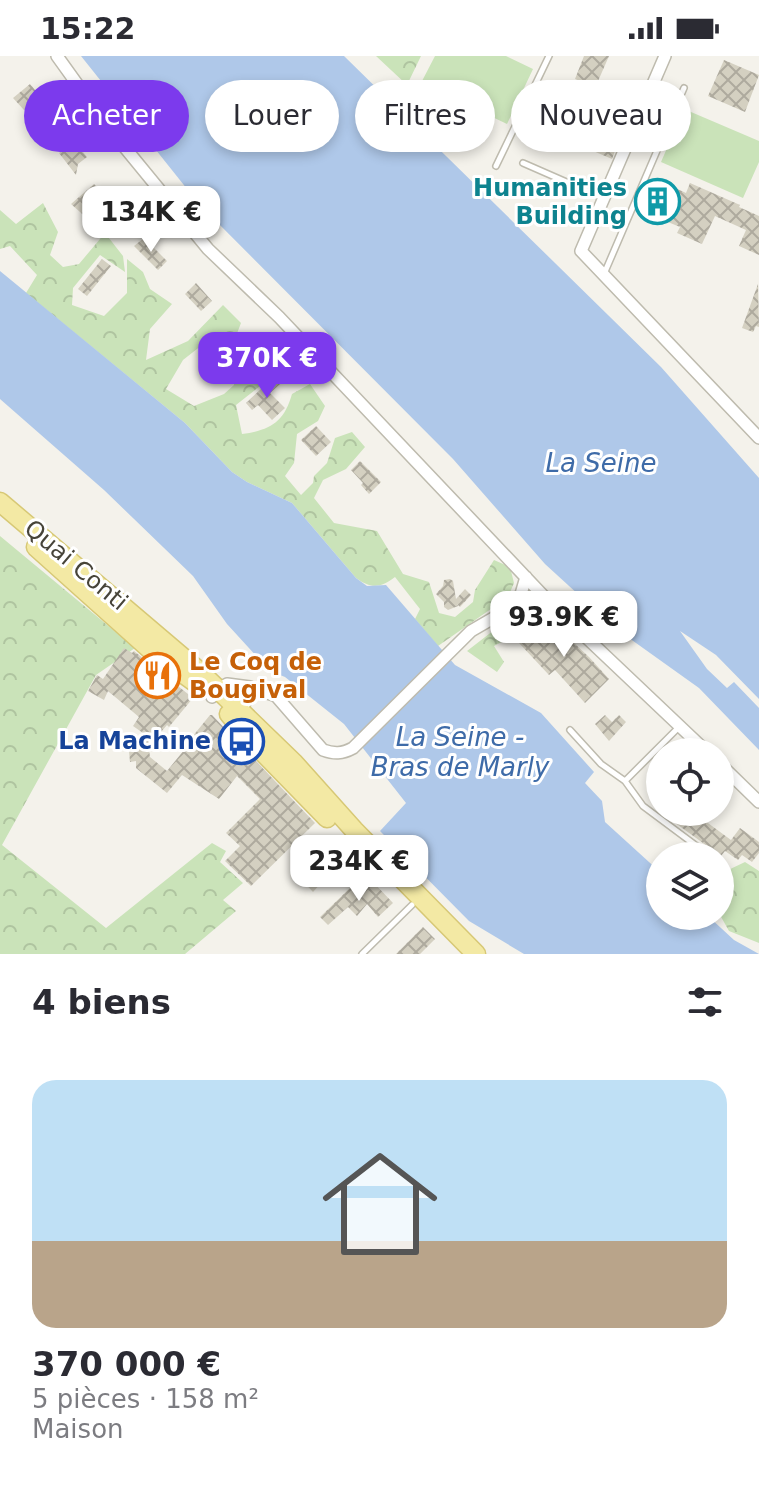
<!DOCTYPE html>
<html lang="fr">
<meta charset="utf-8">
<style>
:root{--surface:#fff;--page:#f2f2f3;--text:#2b2b33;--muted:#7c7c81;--accent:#7c3aed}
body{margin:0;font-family:"DejaVu Sans",sans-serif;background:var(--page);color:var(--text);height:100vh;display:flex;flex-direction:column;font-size:30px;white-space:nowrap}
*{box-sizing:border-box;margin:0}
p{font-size:26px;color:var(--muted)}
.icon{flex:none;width:44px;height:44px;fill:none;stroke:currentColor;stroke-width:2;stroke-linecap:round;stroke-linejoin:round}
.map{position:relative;height:898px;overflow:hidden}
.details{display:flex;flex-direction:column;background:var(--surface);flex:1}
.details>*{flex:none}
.banner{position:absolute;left:24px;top:24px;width:712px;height:72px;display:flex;gap:16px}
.controls{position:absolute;left:646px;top:682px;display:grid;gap:16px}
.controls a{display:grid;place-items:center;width:88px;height:88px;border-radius:50%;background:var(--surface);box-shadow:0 4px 12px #0003;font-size:40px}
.price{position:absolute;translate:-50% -68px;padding:0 18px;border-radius:16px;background:#fff;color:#222;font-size:26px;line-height:52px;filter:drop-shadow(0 2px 4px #0008)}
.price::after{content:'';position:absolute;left:50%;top:48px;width:24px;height:18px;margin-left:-12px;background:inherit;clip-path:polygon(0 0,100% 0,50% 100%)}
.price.current{background:var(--accent);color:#fff}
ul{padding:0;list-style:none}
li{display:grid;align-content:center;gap:16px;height:424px;padding:0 32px}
li span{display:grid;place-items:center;height:248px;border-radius:24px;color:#555}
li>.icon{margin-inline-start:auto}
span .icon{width:144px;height:144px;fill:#fffc;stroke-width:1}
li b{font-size:34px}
h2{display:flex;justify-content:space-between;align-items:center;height:96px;padding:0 32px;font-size:34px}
.pill{padding:0 28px;border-radius:36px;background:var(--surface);box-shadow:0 4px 12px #0003;font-size:28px;line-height:72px}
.pill.current{background:var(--accent);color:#fff}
.status{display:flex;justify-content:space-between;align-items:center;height:56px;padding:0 40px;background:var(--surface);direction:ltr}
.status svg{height:22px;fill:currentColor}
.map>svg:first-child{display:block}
</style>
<div class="status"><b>15:22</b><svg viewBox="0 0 49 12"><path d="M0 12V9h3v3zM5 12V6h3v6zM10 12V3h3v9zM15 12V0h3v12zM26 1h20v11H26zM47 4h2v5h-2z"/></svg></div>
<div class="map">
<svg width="759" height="898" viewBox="0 0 759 898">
<defs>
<pattern id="forest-crowns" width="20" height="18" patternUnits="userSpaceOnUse" patternTransform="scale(2)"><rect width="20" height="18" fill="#cae3b9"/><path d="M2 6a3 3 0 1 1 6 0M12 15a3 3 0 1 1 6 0" fill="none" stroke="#afc4a0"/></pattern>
<pattern id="building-cross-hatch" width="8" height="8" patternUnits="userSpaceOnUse" patternTransform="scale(2)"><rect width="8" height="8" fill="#d4d0c1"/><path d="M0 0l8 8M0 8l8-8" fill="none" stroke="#aeaa9e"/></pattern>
</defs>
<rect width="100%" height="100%" fill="#f4f2eb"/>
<path fill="url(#forest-crowns)" d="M376 0H421L407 29Z
M43 147 58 176 50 199 63 211 79 208 105 177 123 200 125 216 100 199 73 232 72 249 104 260 127 237V203L143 216 150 233 172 248 150 273 146 304 188 285 223 249 241 267 236 280 216 278 183 304 166 333 194 350 224 338 234 329 235 313 274 289 293 305 282 322 274 319 236 349 242 378C271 374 284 366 292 338L310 328 325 350 318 365 297 378 294 407 285 420 301 439 313 427 314 420 327 407 335 382 352 376 365 391 346 413 323 424 314 442 334 467 377 475 403 518 429 526 439 557 455 561 473 546 475 534 494 504 510 511 514 527 508 541 438 590 415 563 420 553 395 521C381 532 371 533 356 522L292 447 247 426 232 416 185 367 26 237 37 219 10 190 0 193V154L16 168Z
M0 480 135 592 96 619 2 789 106 872 212 787 226 795 220 806 243 827 223 844 236 855 185 898H0Z
M528 557 539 562C525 578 512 580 494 590L504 606 497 616 467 595 498 571Z
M745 806 759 815V887L729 875 720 859V816L726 815Z"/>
<path fill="#cae3b9" d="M435 0H506L533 13 507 68 421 27Z
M684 53 759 85V106L743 142 661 106Z"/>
<path fill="#afc8e9" d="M81 0H344L661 311 759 422V643L716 599 680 575 707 613 727 632 734 626 759 652V694L699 632 615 572 545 508 453 403 199 148Z
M0 215 185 367 232 416 247 426 292 447 356 522 367 530 386 529 455 609 541 657 594 716 585 727 602 745 605 766 660 816V860H708L734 884 759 898H524L469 865 380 775 406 747 344 668 285 621 275 617 260 604 227 568 193 520 104 434 0 343Z"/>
<path fill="url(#building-cross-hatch)" d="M584 0H609L595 32 601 35 587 68 620 82 612 103 558 80 580 25 575 23Z
M724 4 759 19 745 56 708 40Z
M30 28 64 69 54 77 32 48 24 54 13 42Z
M74 85 87 101 78 108 76 119 59 97Z
M660 125 686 137 690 127 740 149 739 151 759 160V199L739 190 746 174 715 160 702 188 677 177 680 171 646 157Z
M94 128 108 142 94 156 95 157 89 164 71 148Z
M144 182 167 205 158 214 134 190Z
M102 203 111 210 87 240 78 233Z
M196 227 212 245 201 255 185 238Z
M758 228 759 271 756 270 753 276 742 272Z
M219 283 227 292 217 302 229 314 226 317 231 322 224 328 206 310 208 309 202 302Z
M274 321 280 328 270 337 285 352 272 364 258 349 252 354 246 347Z
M316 370 331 386 316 400 301 384Z
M360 405 381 426 369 438 361 429 363 427 351 414Z
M450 523 453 525 456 543 465 533 471 539 460 551 457 548 458 550 448 554 444 551V546L436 538 443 530 444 524Z
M546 561 589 601 609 623 585 647 555 614 549 619 519 587Z
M124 592 132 597 134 595 193 642 169 671 167 669 155 683 156 685 149 693 150 701 167 715 189 688 188 686 210 659H212L315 767 251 830 225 805 240 790 226 777 260 743 237 720 219 743 182 719 167 737 136 712V705L130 706 129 695 134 694V688L143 677 133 670 139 661 108 635 104 644 88 635 97 619 103 623Z
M605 659 612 666 619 659 626 666 609 685 595 668Z
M660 756H693L731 784 740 772 759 786V797L752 806 742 799 738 804 725 795 721 800Z
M327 788 342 804 313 836 295 817Z
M373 826 393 847 378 861 367 848 357 860 348 851 328 869 320 861 351 831 356 837 363 829 367 833Z
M423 871 435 883 420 898H396Z"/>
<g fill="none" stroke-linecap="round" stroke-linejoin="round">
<defs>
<path id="service" d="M523 107 603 142
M496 110 549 0
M604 218 684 32
M570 674 601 708 625 725 643 750 710 800
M625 725 679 671
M362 898 412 849"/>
<path id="minor" d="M57 0 108 71 208 193 279 261 553 550 707 696
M665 0 581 195 759 382
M514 550H553
M212 641 218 633 227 628 250 631 276 640 323 694C334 698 342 698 353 692L471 575 514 550 521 538 526 521
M235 658 245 647 250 631
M720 708 759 746"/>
<path id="primary" d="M0 446 200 616 294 707 354 774 476 898
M36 491 152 595 196 627
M229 658 253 686 327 762"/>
</defs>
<use href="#service" stroke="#bebbae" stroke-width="8"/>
<use href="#minor" stroke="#bebbae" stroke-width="14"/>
<use href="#primary" stroke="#d7c875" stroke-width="21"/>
<use href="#service" stroke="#fff" stroke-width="5"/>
<use href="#minor" stroke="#fff" stroke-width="11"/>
<use href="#primary" stroke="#f3e9a4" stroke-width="18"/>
</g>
<defs>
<symbol id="building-ring" viewBox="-11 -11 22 22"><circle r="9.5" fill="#fff" stroke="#0f9aa8" stroke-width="1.5"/><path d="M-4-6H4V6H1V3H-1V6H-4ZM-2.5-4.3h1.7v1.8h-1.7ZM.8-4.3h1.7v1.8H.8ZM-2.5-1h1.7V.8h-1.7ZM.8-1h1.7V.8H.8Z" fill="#0f9aa8"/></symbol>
<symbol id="restaurant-ring" viewBox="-11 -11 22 22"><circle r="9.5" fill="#fff" stroke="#e8710a" stroke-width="1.5"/><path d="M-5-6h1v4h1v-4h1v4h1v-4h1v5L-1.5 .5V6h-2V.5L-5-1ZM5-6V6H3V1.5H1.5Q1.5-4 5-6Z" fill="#e8710a"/></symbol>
<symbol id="bus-ring" viewBox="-11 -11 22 22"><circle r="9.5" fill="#fff" stroke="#1a4fb4" stroke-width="1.5"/><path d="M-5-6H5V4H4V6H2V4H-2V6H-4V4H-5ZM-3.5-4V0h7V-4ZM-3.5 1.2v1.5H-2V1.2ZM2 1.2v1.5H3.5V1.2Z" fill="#1a4fb4"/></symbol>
</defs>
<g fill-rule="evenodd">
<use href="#building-ring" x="632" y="120" width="51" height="51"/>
<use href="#restaurant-ring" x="132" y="594" width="51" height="51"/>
<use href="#bus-ring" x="216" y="660" width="51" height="51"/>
</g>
<g text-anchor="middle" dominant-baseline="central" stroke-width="6" stroke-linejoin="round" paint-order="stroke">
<g font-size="24" font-weight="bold" fill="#0d838f" stroke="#fff" text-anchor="end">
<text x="627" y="132">Humanities<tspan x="627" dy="28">Building</tspan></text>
</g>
<g font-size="24" fill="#474439" stroke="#fff">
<text transform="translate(76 509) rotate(40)">Quai Conti</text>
</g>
<g font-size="24" font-weight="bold" fill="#c56008" stroke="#fff" text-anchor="start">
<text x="189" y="606">Le Coq de<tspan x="189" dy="28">Bougival</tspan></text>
</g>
<g font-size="24" font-weight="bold" fill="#164399" stroke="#fff" text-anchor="end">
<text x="211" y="685">La Machine</text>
</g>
<g font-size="26" font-style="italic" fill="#3e6ba8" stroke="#fff">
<text x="601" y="407">La Seine</text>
<text x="460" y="681">La Seine -<tspan x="460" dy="30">Bras de Marly</tspan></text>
</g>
</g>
</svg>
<div class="controls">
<a><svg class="icon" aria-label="locate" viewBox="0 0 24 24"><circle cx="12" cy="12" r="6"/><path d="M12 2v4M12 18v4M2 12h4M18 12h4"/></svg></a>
<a><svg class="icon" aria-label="layers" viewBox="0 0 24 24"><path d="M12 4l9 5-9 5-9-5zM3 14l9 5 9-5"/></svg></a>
</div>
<b class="price" style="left:151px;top:198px">134K €</b>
<b class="price current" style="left:267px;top:344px">370K €</b>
<b class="price" style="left:564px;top:603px">93.9K €</b>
<b class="price" style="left:359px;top:847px">234K €</b>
<div class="banner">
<a class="pill current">Acheter</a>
<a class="pill">Louer</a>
<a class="pill">Filtres</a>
<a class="pill">Nouveau</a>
</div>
</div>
<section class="details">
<h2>4 biens<svg class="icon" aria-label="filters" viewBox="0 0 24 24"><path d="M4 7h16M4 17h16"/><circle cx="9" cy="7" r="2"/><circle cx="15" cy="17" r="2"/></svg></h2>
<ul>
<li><span style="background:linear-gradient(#bfe0f5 65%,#b9a48a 0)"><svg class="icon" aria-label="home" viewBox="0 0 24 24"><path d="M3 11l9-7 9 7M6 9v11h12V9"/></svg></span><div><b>370 000 €</b><p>5 pièces · 158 m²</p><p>Maison</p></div></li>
</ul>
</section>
